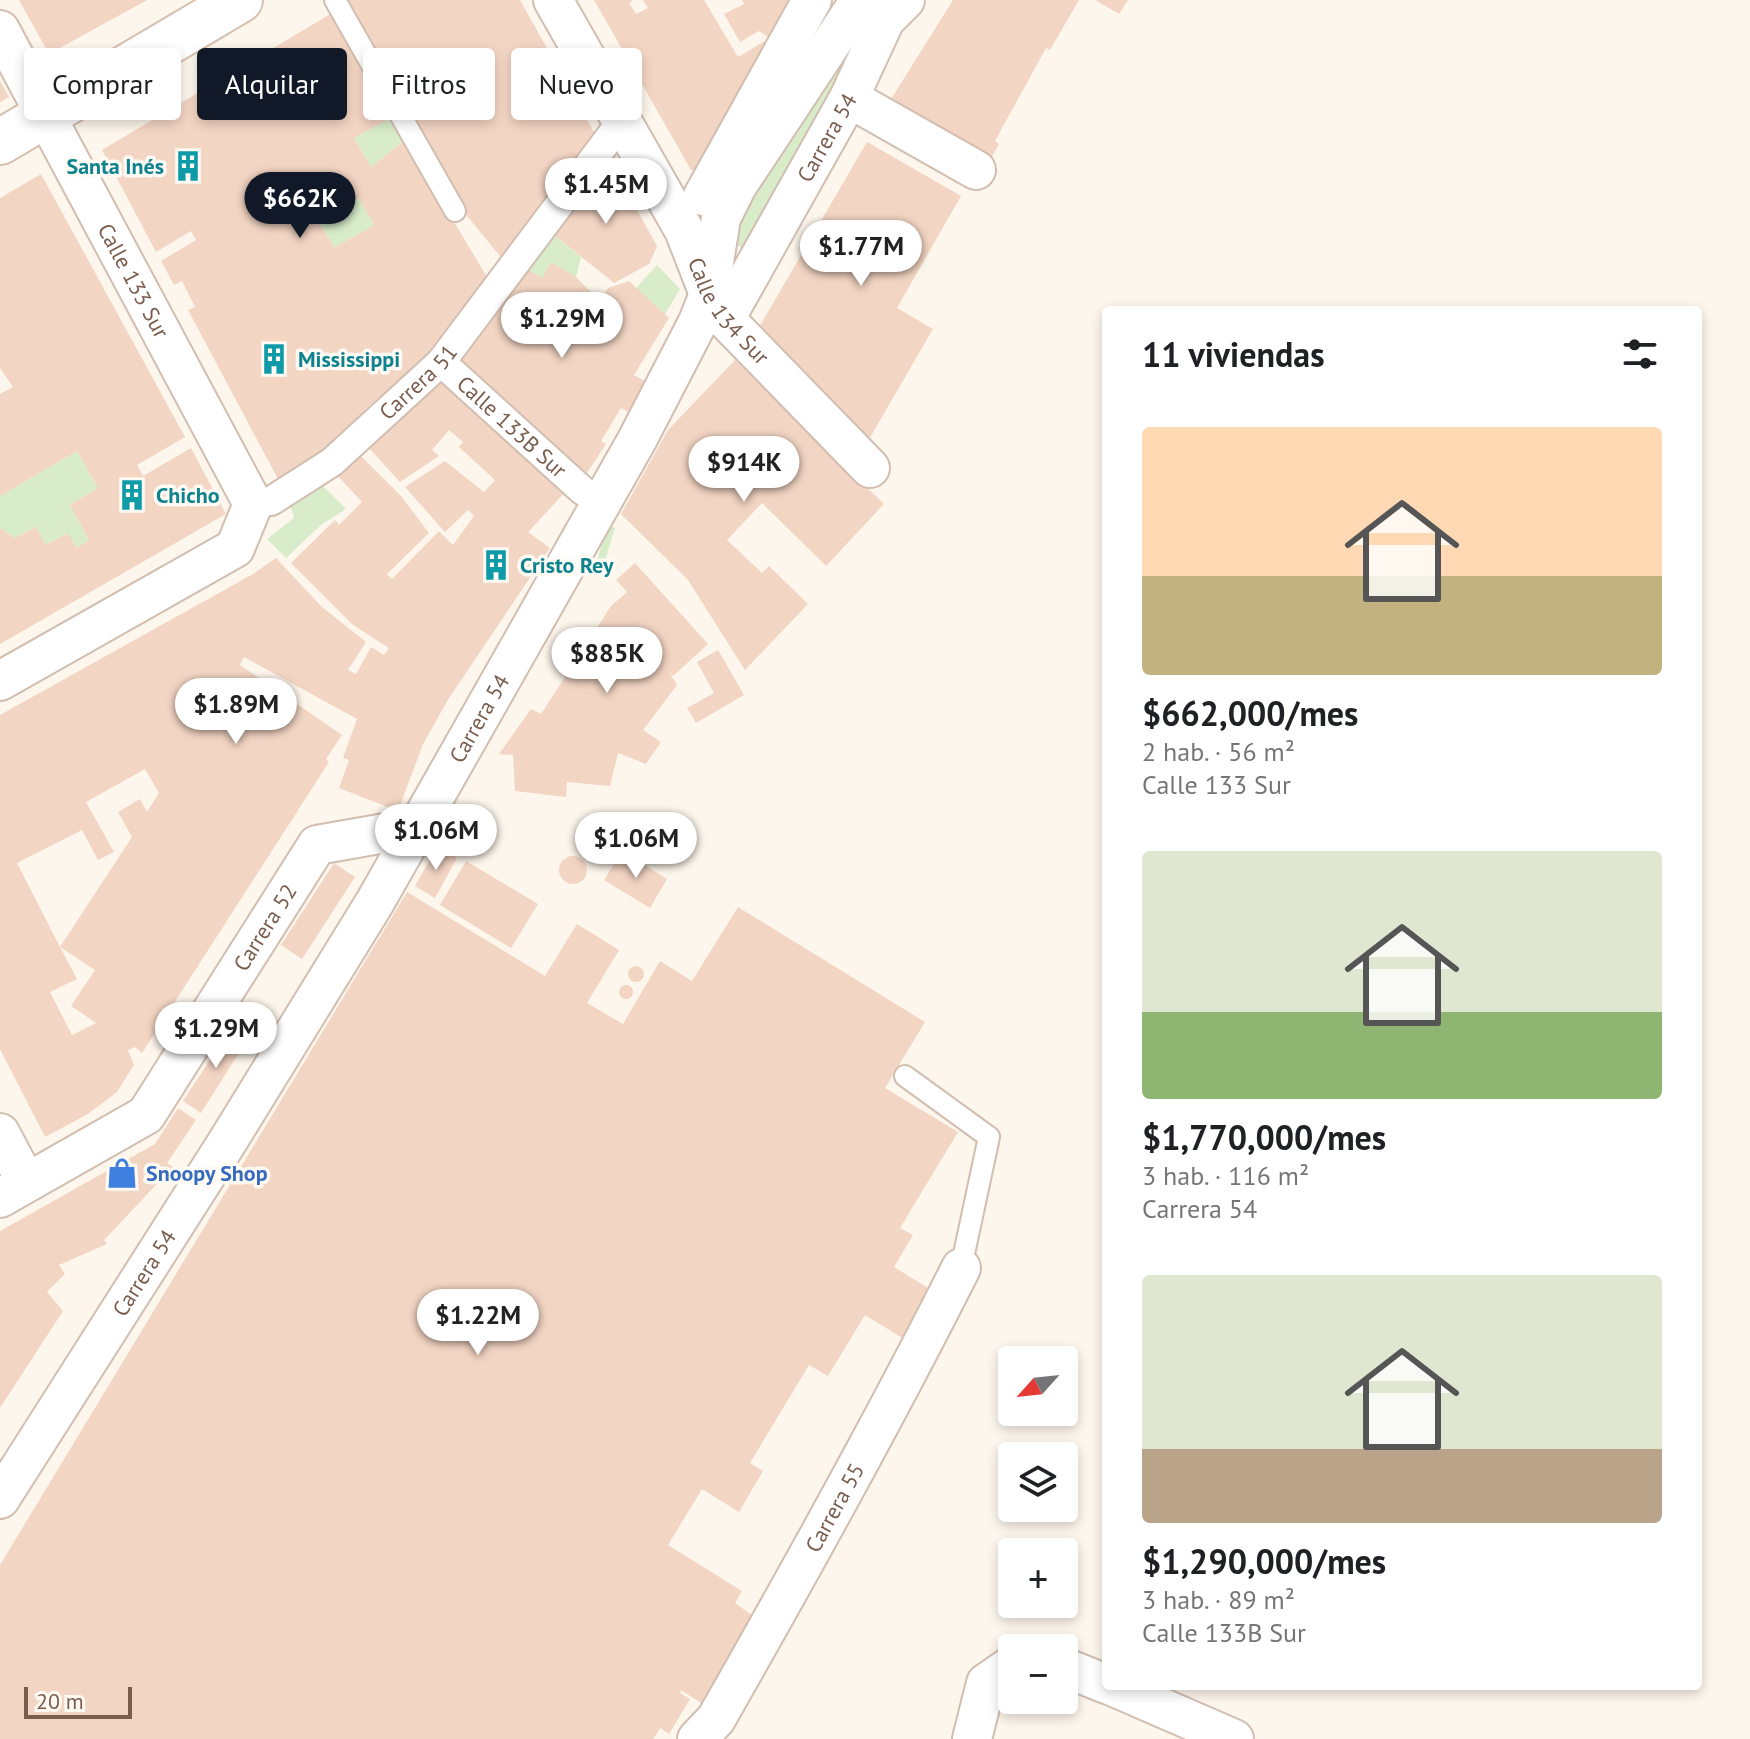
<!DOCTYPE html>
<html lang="es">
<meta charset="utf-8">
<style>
:root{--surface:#fff;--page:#f6f6f6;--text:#202124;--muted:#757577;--accent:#111827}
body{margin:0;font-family:"PT Sans",sans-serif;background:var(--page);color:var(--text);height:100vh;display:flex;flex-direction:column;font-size:30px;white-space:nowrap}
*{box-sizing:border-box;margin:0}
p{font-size:26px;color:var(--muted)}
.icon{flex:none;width:44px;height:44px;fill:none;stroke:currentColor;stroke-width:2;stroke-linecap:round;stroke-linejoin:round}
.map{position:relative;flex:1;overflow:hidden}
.sheet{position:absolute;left:1102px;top:306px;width:600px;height:1384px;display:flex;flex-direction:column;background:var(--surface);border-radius:8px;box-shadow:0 4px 12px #0003}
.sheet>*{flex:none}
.top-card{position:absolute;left:24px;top:48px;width:760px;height:72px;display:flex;gap:16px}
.needle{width:52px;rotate:243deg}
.fabs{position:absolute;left:998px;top:1346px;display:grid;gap:16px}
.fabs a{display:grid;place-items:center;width:80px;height:80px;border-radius:8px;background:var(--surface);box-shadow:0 4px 12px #0003;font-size:40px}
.scale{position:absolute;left:24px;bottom:20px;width:108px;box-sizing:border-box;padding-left:8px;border:4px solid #7a5c4d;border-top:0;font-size:22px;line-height:28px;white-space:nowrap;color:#7a5c4d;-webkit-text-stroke:6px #fffaf3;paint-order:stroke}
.price{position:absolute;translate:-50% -68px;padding:0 18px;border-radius:28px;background:#fff;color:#222;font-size:26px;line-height:52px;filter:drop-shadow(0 2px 4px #0008)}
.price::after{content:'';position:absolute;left:50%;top:48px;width:24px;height:18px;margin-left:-12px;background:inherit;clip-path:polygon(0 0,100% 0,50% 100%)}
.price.current{background:var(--accent);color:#fff}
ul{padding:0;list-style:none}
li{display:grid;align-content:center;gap:16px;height:424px;padding:0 40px}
li span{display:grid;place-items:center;height:248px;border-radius:8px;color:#555}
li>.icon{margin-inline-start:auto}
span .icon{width:144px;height:144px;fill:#fffc;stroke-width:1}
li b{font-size:34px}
h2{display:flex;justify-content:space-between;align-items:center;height:96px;padding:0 40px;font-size:34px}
.pill{padding:0 28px;border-radius:8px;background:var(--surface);box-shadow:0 4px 12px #0003;font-size:28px;line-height:72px}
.pill.current{background:var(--accent);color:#fff}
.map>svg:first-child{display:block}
</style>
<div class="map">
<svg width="1750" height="1739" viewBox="0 0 1750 1739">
<rect width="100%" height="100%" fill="#fdf6ec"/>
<path fill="#d8ecc9" d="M866 31 745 250 725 237 840 48Z
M391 118 405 140 371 167 354 138Z
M359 198 374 225 334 248 319 222Z
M548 230 581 257 576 277 551 263 542 278 522 266Z
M657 265 680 289 665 314 636 288Z
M77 451 98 488 70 505 89 540 76 548 67 533 46 545 36 527 15 538 0 528V496Z
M321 484 346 509 322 524 286 558 267 539 294 518 290 505Z
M606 524 615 528 600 577 594 576Z"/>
<path fill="#f3d5c3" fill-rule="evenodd" d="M19 0H147L49 54Z
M343 0H520L600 143 504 261 463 211Z
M594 0H633L629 3 636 14 648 8 643 0H704L738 57 765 41 771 52 696 170H691Z
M742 0H802L777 43 759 31 740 42 724 14 744 4Z
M953 0H1079L1050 50 1046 48 995 141 999 144 987 165 888 104Z
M1095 0H1128L1119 14Z
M332 13 391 118 354 138 371 167 405 140 490 282 432 355 364 410 369 419 279 481 188 310 195 307 182 281 174 285 161 261 196 240 191 231 156 252 102 150ZM359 198 374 225 334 248 319 222Z
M0 81 9 97 0 102Z
M867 142 961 196 897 308 933 329 868 441 758 329Z
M606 154 657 246 649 264 614 283 548 230Z
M41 174 185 437 137 465 143 476 191 448 226 514 0 644V528L15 538 36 527 46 545 68 533 76 548 89 540 70 505 98 488 77 451 0 496V394L13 387 0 368V198Z
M551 262 576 277 600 301 608 288 629 281 669 318 634 375 648 383 630 413 621 408 601 441 606 444 581 482 449 362 522 266 542 278ZM590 306 595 309 587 323 578 318 568 334 560 329Z
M735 360 884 504 826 566 762 503 727 540 762 573 769 566 808 604 745 670 688 580 621 514 668 430Z
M438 371 569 488 528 532 550 548 449 698 423 744 398 811 339 788 349 760 343 758 357 719 244 657 240 665 342 735 326 759 329 762 142 1053 135 1047 128 1050 134 1065 117 1092 88 1114 45 1137 0 1049V715L253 574 276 558 322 607 366 642 348 670 356 674 371 647 384 655 389 648 353 625 291 563 335 520 339 525 362 502 334 472 356 451 401 496 429 533 387 574 392 579 439 531 453 545 474 516 468 510 445 532 405 487 445 461 484 492 495 480 459 447 463 442 449 430 432 450 439 456 400 482 366 445ZM145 769 159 793 147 812 140 799 118 812 132 837 60 947 17 863 82 830 98 860 114 852 86 802ZM60 947 95 970 71 1006 96 1023 72 1035 50 992 77 979Z
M635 563 708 644 673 676 668 670 677 685 643 730 661 742 646 764 618 753 610 786 567 782 566 797 515 791 513 755 499 754 531 709 541 714 611 606 627 592 616 580Z
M718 650 744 695 696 723 687 708 714 693 697 662Z
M437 847 457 858 435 898 415 886Z
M622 851 667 879 650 908 604 880Z
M559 870a14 14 0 1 1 28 0a14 14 0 1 1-28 0Z
M466 861 538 904 511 948 440 905Z
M334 863 355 877 302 959 281 945Z
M407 892 545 976 577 924 619 950 587 1003 623 1024 660 961 692 981 738 907 925 1022 885 1088 958 1132 900 1228 913 1235 894 1267 938 1294 909 1342 865 1315 828 1376 809 1365 750 1463 763 1471 739 1512 702 1489 668 1545 742 1591 735 1603 753 1616 701 1703 681 1690 680 1693 690 1699 669 1734 660 1728 653 1739H0V1565Z
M628 974a8 8 0 1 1 16 0a8 8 0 1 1-16 0Z
M619 992a7 7 0 1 1 14 0a7 7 0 1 1-14 0Z
M232 1026 249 1037 201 1113 183 1101Z
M178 1108 196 1120 167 1163 173 1167 104 1240 107 1244 59 1265 65 1274 47 1292 63 1311 0 1408V1231L155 1144Z"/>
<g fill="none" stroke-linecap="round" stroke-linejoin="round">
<defs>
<path id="service" d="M335 0 455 211
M905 1076 989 1137 961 1268"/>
<g id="pedestrian">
<path id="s1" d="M441 362 583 491"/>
<path id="s2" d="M271 501 332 462 441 362 622 121"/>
</g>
<g id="minor">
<path id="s3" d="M553 0 684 230 709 294 725 319 870 468"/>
<path id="s4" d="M0 30 253 504 235 548 0 681"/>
<path d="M849 98 976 170"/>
<path d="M703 196 812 0"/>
<path id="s5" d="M725 319 849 98 885 20 905 0"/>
<path d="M0 1133 26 1182"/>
<path id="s6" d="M0 1198 146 1115 317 845 385 833 415 832"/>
<path id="s7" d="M0 1499 226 1144 375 902 637 440 698 322 709 294 721 218 737 186 860 0"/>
<path d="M1064 1667 1106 1684"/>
<path d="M1112 1686 1234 1739"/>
<path id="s8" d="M697 1739 716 1719C801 1570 884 1421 961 1268"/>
<path d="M972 1739 986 1683 1012 1665"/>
</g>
<path id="secondary" d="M0 142 240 0"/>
</defs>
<use href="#service" stroke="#d1beb0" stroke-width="24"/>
<use href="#pedestrian" stroke="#d1beb0" stroke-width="32"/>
<use href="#minor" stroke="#d1beb0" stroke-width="42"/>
<use href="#secondary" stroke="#d6c0b0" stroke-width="48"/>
<use href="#service" stroke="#fff" stroke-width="20"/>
<use href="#pedestrian" stroke="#fff" stroke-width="28"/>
<use href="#minor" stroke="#fff" stroke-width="38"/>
<use href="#secondary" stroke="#fff" stroke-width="44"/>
</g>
<defs>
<symbol id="building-bare" viewBox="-9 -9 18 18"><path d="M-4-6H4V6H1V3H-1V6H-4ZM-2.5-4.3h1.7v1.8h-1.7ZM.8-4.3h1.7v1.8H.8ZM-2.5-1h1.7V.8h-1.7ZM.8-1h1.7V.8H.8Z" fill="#0f9aa8" stroke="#fffaf3" stroke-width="2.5" paint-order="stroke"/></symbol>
<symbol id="shop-bare" viewBox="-9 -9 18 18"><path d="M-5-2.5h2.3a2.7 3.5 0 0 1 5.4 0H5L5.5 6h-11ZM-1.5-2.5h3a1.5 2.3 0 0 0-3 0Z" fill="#3f7fe0" stroke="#fffaf3" stroke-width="2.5" paint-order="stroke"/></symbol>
</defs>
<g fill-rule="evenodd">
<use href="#building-bare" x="166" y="144" width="44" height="44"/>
<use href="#building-bare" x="252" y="337" width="44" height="44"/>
<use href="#building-bare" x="110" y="473" width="44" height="44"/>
<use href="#building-bare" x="474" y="543" width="44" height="44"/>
<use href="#shop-bare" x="100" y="1151" width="44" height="44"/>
</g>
<g text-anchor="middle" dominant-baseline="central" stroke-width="7" stroke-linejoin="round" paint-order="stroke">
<g font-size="22" fill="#7a5c4d" stroke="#fffaf3">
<text stroke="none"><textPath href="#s5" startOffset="208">Carrera 54</textPath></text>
<text stroke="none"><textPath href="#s4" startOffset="284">Calle 133 Sur</textPath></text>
<text stroke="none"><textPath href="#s3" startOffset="358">Calle 134 Sur</textPath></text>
<text stroke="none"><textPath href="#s2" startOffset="190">Carrera 51</textPath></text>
<text stroke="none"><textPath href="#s1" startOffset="96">Calle 133B Sur</textPath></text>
<text stroke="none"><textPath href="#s7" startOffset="916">Carrera 54</textPath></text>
<text stroke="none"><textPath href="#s6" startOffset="390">Carrera 52</textPath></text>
<text stroke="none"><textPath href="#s7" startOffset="268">Carrera 54</textPath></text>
<text stroke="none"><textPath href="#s8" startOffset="270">Carrera 55</textPath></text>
</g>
<g font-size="22" font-weight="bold" fill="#0d838f" stroke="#fffaf3" text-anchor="start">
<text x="164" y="166" text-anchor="end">Santa Inés</text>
<text x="298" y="359">Mississippi</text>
<text x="156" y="495">Chicho</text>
<text x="520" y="565">Cristo Rey</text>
</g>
<g font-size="22" font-weight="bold" fill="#366cbe" stroke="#fffaf3" text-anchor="start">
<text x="146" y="1173">Snoopy Shop</text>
</g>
</g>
</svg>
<div class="fabs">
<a><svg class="needle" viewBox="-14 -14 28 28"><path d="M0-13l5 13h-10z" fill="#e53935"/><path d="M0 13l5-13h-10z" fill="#757577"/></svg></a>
<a><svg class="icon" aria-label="layers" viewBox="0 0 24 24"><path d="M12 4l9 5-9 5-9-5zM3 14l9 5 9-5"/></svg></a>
<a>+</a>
<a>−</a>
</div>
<div class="scale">20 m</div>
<b class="price" style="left:606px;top:226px">$1.45M</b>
<b class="price current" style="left:300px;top:240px">$662K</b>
<b class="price" style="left:861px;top:288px">$1.77M</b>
<b class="price" style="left:562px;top:360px">$1.29M</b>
<b class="price" style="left:744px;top:504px">$914K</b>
<b class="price" style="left:607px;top:695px">$885K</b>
<b class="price" style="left:236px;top:746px">$1.89M</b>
<b class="price" style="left:436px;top:872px">$1.06M</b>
<b class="price" style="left:636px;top:880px">$1.06M</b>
<b class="price" style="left:216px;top:1070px">$1.29M</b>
<b class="price" style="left:478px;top:1357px">$1.22M</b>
<div class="top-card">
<a class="pill">Comprar</a>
<a class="pill current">Alquilar</a>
<a class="pill">Filtros</a>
<a class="pill">Nuevo</a>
</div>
<section class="sheet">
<h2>11 viviendas<svg class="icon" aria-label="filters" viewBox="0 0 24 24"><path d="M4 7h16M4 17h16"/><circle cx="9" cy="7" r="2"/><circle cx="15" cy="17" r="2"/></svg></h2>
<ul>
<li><span style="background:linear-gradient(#ffd9b3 60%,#c2b280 0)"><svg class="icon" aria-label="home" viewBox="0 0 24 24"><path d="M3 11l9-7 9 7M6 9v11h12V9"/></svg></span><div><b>$662,000/mes</b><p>2 hab. · 56 m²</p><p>Calle 133 Sur</p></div></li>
<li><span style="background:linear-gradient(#dfe7d0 65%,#8fb573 0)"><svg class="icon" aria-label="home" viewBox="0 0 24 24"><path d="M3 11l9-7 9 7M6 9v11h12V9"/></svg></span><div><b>$1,770,000/mes</b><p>3 hab. · 116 m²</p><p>Carrera 54</p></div></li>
<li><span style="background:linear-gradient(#dfe7d0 70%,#b9a48a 0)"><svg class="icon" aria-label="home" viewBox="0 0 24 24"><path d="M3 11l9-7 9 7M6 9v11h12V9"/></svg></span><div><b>$1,290,000/mes</b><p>3 hab. · 89 m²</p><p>Calle 133B Sur</p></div></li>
</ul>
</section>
</div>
